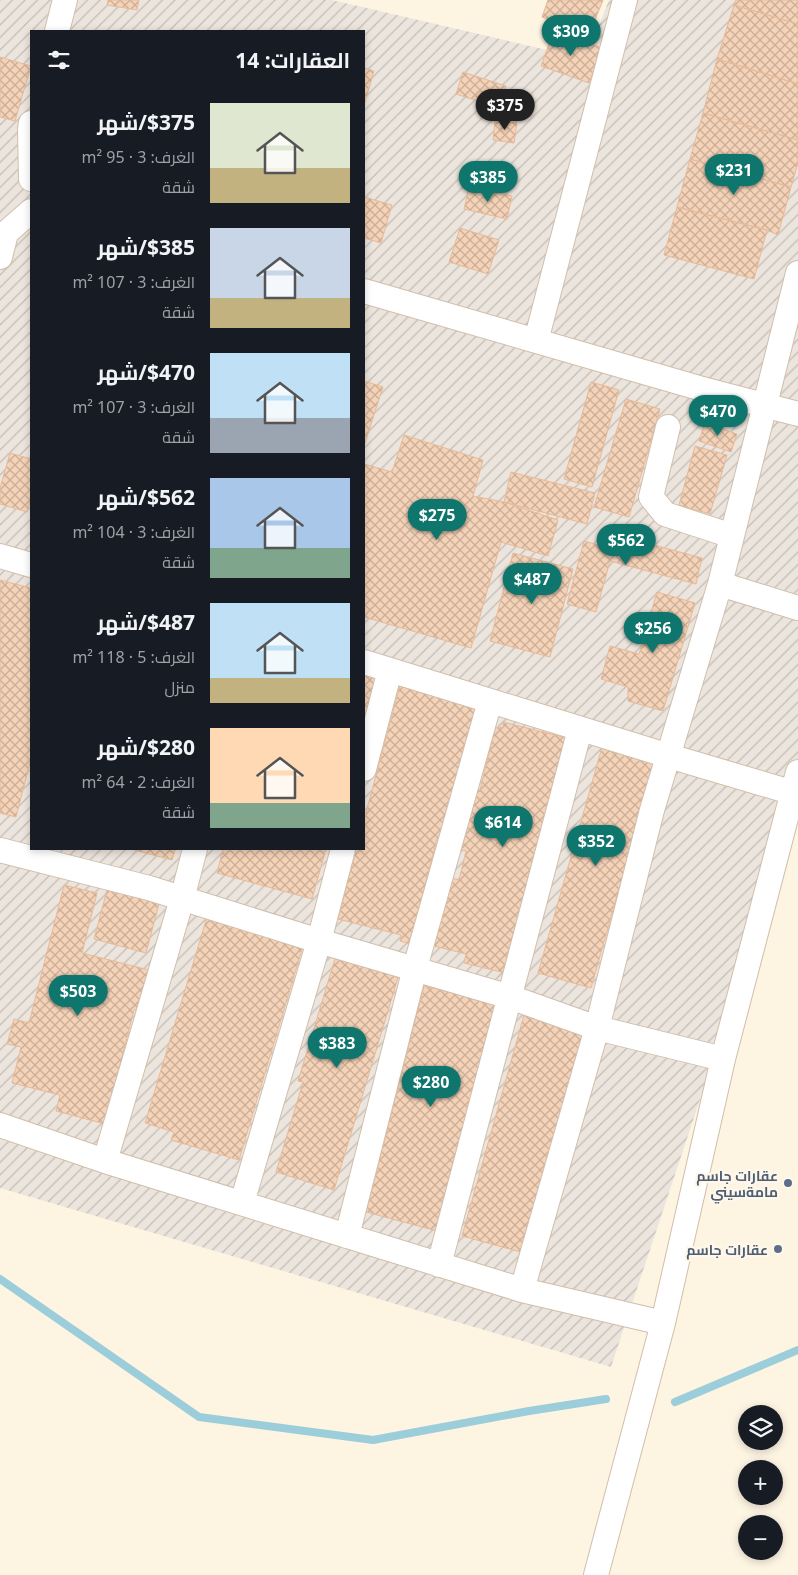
<!DOCTYPE html>
<html lang="ar">
<meta charset="utf-8">
<style>
:root{--surface:#171b24;--page:#20242c;--text:#f1f3f6;--muted:#9ea1a6;--accent:#0f766e}
body{margin:0;font-family:"Noto Sans",Cairo,sans-serif;background:var(--page);color:var(--text);direction:rtl;height:100vh;display:flex;flex-direction:column;font-size:19px;white-space:nowrap}
*{box-sizing:border-box;margin:0}
p{font-size:16px;color:var(--muted)}
.icon{flex:none;width:28px;height:28px;fill:none;stroke:currentColor;stroke-width:2;stroke-linecap:round;stroke-linejoin:round}
.map{position:relative;flex:1;overflow:hidden;direction:ltr}
.details{position:absolute;left:30px;top:30px;width:335px;height:820px;display:flex;flex-direction:column;background:var(--surface);border-radius:0px;box-shadow:0 2px 8px #0003;direction:rtl}
.details>*{flex:none}
.tools{position:absolute;left:738px;top:1405px;display:grid;gap:10px}
.tools a{display:grid;place-items:center;width:45px;height:45px;border-radius:50%;background:var(--surface);box-shadow:0 2px 8px #0003;font-size:25px}
.price{position:absolute;translate:-50% -42px;padding:0 11px;border-radius:18px;background:var(--accent);color:#fff;font-size:16px;line-height:32px;filter:drop-shadow(0 1px 2px #0008)}
.price::after{content:'';position:absolute;left:50%;top:30px;width:15px;height:11px;margin-left:-8px;background:inherit;clip-path:polygon(0 0,100% 0,50% 100%)}
.price.active{background:#222;color:#fff}
ul{padding:0;list-style:none}
li{display:flex;align-items:center;gap:15px;height:125px;padding:0 15px}
li span{display:grid;place-items:center;flex:none;width:140px;height:100px;border-radius:0px;color:#555}
li>.icon{margin-inline-start:auto}
span .icon{width:60px;height:60px;fill:#fffc;stroke-width:1}
li b{font-size:21px}
h2{display:flex;justify-content:space-between;align-items:center;height:60px;padding:0 15px;font-size:21px}
.map>svg:first-child{display:block}
</style>
<div class="map">
<svg width="798" height="1575" viewBox="0 0 798 1575">
<defs>
<pattern id="industrial-furrows" width="10" height="10" patternUnits="userSpaceOnUse" patternTransform="scale(1.25)"><rect width="10" height="10" fill="#ece5dd"/><path d="M-1 1l2-2M0 10L10 0M9 11l2-2" fill="none" stroke="#c4bdb5"/></pattern>
<pattern id="building-cross-hatch" width="8" height="8" patternUnits="userSpaceOnUse" patternTransform="scale(1.25)"><rect width="8" height="8" fill="#f4d3b8"/><path d="M0 0l8 8M0 8l8-8" fill="none" stroke="#caae97"/></pattern>
</defs>
<rect width="100%" height="100%" fill="#fdf4e2"/>
<path fill="url(#industrial-furrows)" fill-rule="evenodd" d="M0 0H332L586 59 609 0H798V805L611 1367 0 1188ZM31 31H364V849H31Z"/>
<g fill="none" stroke-linecap="round" stroke-linejoin="round">
<path stroke="#9bcdda" stroke-width="8" d="M0 1279 199 1417 373 1440 529 1411 606 1399
M675 1402 798 1350"/>
</g>
<path fill="url(#building-cross-hatch)" stroke="#e8ba98" d="M108 0H139L137 10 107 5Z
M548 0H603L589 35 542 17Z
M736 0H798V24L734 5Z
M734 5 798 24V84L717 59Z
M554 30 602 48 589 83 541 66Z
M0 57 31 66 15 121 0 117Z
M717 59 798 84V140L703 113Z
M364 68 374 71 364 105Z
M463 72 506 86 499 108 456 94Z
M703 113 798 140V163L791 187 690 159Z
M495 120 517 123 514 143 493 140Z
M690 159 791 187 778 235 767 230 677 207Z
M469 187 512 196 507 219 464 209Z
M364 197 392 205 381 243 364 238Z
M677 207 767 230 754 279 664 255Z
M460 228 499 240 488 274 449 262Z
M364 381 383 387 364 446Z
M591 382 619 390 592 487 564 479Z
M626 399 660 409 629 517 594 507Z
M705 423 737 434 731 452 699 441Z
M404 435 483 460 473 496 504 502 558 520 548 556 501 542 471 648 364 617V464L392 472Z
M695 446 727 455 710 514 679 505Z
M10 453 31 459V498L27 512 0 504V488Z
M511 472 595 493 587 524 504 502Z
M606 532 702 558 696 584 610 561 596 612 567 604 584 541 602 546Z
M513 553 573 569 550 657 490 641Z
M0 580 31 588V759L16 817 0 813Z
M657 592 695 603 663 711 628 701V687L601 679 610 646 639 654Z
M364 672 377 676 366 715 364 714Z
M401 682 481 703 444 841 437 839 410 944 400 941 401 935 338 919 356 849H364V820Z
M503 722 571 739 513 975 464 963 466 954 434 946 451 878 459 880 466 851 456 849 471 787 480 790 495 728 503 727Z
M602 747 655 762 591 988 538 973Z
M131 849H175L172 860Z
M223 849H326L312 899 217 873Z
M64 885 97 893 82 953 153 971 143 1012 134 1010 105 1124 56 1111 60 1095 12 1083 21 1047 7 1044 14 1019 29 1023Z
M108 886 160 900 146 953 94 939Z
M207 917 303 946 239 1160 171 1140 174 1132 145 1123Z
M337 952 400 971 334 1190 276 1172 303 1082 298 1081Z
M424 986 497 1003 437 1231 366 1212Z
M524 1015 585 1032 524 1253 462 1236Z"/>
<g fill="none" stroke-linecap="round" stroke-linejoin="round">
<defs>
<path id="minor" d="M57 31 65 0
M31 123 30 129 31 179
M0 257 6 233 31 211
M364 291 699 388 798 414
M536 341 625 0
M668 427 651 497 665 514 732 536
M0 556 31 565
M720 584 798 608
M364 662 669 756 794 793
M364 769 390 670
M0 850 149 888 319 941 510 997 597 1028 723 1059
M0 1125 105 1161 522 1290 663 1323
M105 1161 182 899 195 849
M242 1203 319 941 343 849
M347 1236 415 968 490 701
M439 1265 580 729
M522 1290 597 1028 652 810 720 584 798 273
M596 1575 663 1323 723 1059 798 772"/>
</defs>
<use href="#minor" stroke="#d1beab" stroke-width="26"/>
<use href="#minor" stroke="#fff" stroke-width="24"/>
</g>
<g fill="#5c6f8a" stroke="#fff8ea" stroke-width="2">
<circle cx="788" cy="1183" r="5"/>
<circle cx="778" cy="1249" r="5"/>
</g>
<g text-anchor="middle" dominant-baseline="central" stroke-width="4.5" stroke-linejoin="round" paint-order="stroke">
<g font-size="14" font-weight="bold" fill="#4e5e75" stroke="#fff8ea" text-anchor="end">
<text x="778" y="1175">عقارات جاسم<tspan x="778" dy="16">مامةسيني</tspan></text>
<text x="768" y="1249">عقارات جاسم</text>
</g>
</g>
</svg>
<div class="tools">
<a><svg class="icon" aria-label="layers" viewBox="0 0 24 24"><path d="M12 4l9 5-9 5-9-5zM3 14l9 5 9-5"/></svg></a>
<a>+</a>
<a>−</a>
</div>
<b class="price" style="left:571px;top:57px">$309</b>
<b class="price active" style="left:505px;top:131px">$375</b>
<b class="price" style="left:734px;top:196px">$231</b>
<b class="price" style="left:488px;top:203px">$385</b>
<b class="price" style="left:718px;top:437px">$470</b>
<b class="price" style="left:437px;top:541px">$275</b>
<b class="price" style="left:626px;top:566px">$562</b>
<b class="price" style="left:532px;top:605px">$487</b>
<b class="price" style="left:653px;top:654px">$256</b>
<b class="price" style="left:503px;top:848px">$614</b>
<b class="price" style="left:596px;top:867px">$352</b>
<b class="price" style="left:78px;top:1017px">$503</b>
<b class="price" style="left:337px;top:1069px">$383</b>
<b class="price" style="left:431px;top:1108px">$280</b>
<section class="details">
<h2>العقارات: 14<svg class="icon" aria-label="filters" viewBox="0 0 24 24"><path d="M4 7h16M4 17h16"/><circle cx="9" cy="7" r="2"/><circle cx="15" cy="17" r="2"/></svg></h2>
<ul>
<li><span style="background:linear-gradient(#dfe7d0 65%,#c2b280 0)"><svg class="icon" aria-label="home" viewBox="0 0 24 24"><path d="M3 11l9-7 9 7M6 9v11h12V9"/></svg></span><div><b>$375/شهر</b><p>الغرف: 3 · 95 m²</p><p>شقة</p></div></li>
<li><span style="background:linear-gradient(#c9d6e8 70%,#c2b280 0)"><svg class="icon" aria-label="home" viewBox="0 0 24 24"><path d="M3 11l9-7 9 7M6 9v11h12V9"/></svg></span><div><b>$385/شهر</b><p>الغرف: 3 · 107 m²</p><p>شقة</p></div></li>
<li><span style="background:linear-gradient(#bfe0f5 65%,#9aa5b1 0)"><svg class="icon" aria-label="home" viewBox="0 0 24 24"><path d="M3 11l9-7 9 7M6 9v11h12V9"/></svg></span><div><b>$470/شهر</b><p>الغرف: 3 · 107 m²</p><p>شقة</p></div></li>
<li><span style="background:linear-gradient(#a9c7e8 70%,#7fa58c 0)"><svg class="icon" aria-label="home" viewBox="0 0 24 24"><path d="M3 11l9-7 9 7M6 9v11h12V9"/></svg></span><div><b>$562/شهر</b><p>الغرف: 3 · 104 m²</p><p>شقة</p></div></li>
<li><span style="background:linear-gradient(#bfe0f5 75%,#c2b280 0)"><svg class="icon" aria-label="home" viewBox="0 0 24 24"><path d="M3 11l9-7 9 7M6 9v11h12V9"/></svg></span><div><b>$487/شهر</b><p>الغرف: 5 · 118 m²</p><p>منزل</p></div></li>
<li><span style="background:linear-gradient(#ffd9b3 75%,#7fa58c 0)"><svg class="icon" aria-label="home" viewBox="0 0 24 24"><path d="M3 11l9-7 9 7M6 9v11h12V9"/></svg></span><div><b>$280/شهر</b><p>الغرف: 2 · 64 m²</p><p>شقة</p></div></li>
</ul>
</section>
</div>
